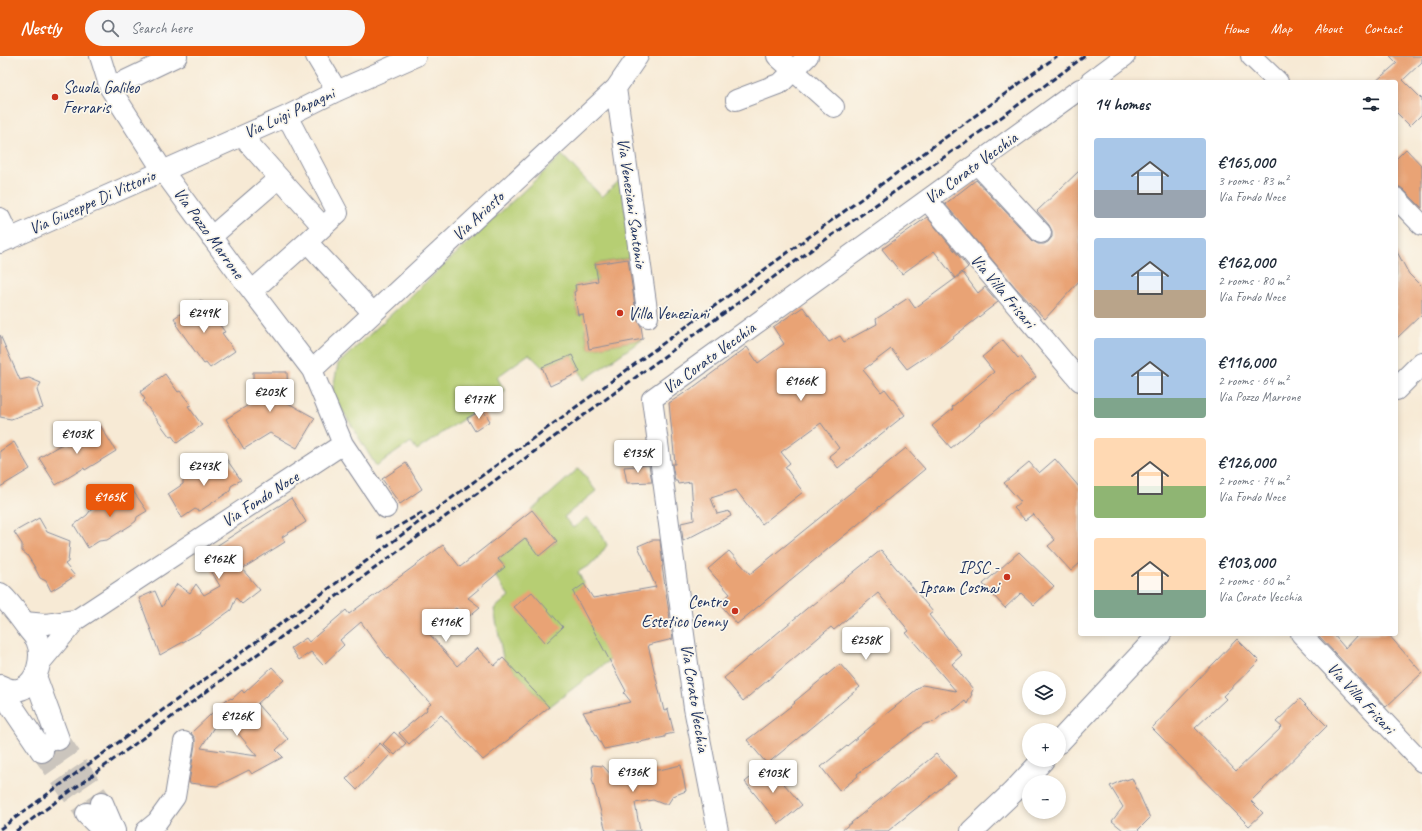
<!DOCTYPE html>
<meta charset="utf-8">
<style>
:root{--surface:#fff;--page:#f6f6f7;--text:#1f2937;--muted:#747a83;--accent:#ea580c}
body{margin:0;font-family:Caveat,sans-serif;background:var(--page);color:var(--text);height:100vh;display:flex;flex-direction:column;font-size:15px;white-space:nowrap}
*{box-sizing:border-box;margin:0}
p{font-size:13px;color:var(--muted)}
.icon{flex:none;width:22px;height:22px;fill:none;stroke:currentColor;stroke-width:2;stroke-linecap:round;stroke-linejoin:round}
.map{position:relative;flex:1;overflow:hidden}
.details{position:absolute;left:1078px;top:24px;width:320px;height:556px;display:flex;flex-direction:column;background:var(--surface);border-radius:4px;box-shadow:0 2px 6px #0003}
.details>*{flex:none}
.tools{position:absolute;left:1022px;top:615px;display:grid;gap:8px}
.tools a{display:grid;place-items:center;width:44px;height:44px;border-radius:50%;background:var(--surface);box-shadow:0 2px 6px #0003;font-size:20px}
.price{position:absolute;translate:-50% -34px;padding:0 9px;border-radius:4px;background:#fff;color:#222;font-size:13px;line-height:26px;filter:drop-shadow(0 1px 2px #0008)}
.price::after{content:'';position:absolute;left:50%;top:24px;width:12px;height:9px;margin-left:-6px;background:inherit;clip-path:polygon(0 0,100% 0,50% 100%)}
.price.selected{background:var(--accent);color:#fff}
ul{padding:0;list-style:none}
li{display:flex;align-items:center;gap:12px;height:100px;padding:0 16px}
li span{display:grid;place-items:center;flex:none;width:112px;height:80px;border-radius:4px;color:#555}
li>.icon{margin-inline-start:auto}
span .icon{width:48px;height:48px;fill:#fffc;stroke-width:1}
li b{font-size:17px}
h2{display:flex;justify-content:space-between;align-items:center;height:48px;padding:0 16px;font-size:17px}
header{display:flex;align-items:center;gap:24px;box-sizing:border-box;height:56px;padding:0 20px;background:var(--accent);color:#fff}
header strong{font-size:19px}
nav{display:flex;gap:22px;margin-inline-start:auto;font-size:14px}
.search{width:280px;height:36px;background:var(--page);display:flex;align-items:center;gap:10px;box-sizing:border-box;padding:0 14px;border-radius:22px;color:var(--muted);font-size:15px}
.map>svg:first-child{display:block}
</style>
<header>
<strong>Nestly</strong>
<div class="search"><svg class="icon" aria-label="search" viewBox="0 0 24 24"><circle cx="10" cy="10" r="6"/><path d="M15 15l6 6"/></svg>Search here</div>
<nav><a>Home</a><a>Map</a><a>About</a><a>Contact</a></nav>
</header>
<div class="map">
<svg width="1422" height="775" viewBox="0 0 1422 775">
<rect width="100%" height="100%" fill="#fbf7ec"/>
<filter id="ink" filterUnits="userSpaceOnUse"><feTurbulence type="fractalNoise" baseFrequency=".025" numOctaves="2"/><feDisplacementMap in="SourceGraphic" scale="8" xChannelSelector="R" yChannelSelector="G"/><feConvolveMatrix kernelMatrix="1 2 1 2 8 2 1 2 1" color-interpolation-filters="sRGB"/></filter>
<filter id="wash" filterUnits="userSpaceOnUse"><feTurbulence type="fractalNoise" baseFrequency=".012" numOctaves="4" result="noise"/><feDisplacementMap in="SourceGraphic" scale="16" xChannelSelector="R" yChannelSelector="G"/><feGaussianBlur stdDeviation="0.9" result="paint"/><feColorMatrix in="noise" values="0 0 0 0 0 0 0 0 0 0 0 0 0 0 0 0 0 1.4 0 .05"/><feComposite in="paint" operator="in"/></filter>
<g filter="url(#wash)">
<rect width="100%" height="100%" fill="#f7ead5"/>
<path fill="#b6ce73" stroke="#687e68" d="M562 99 602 141 621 123 631 202 595 208 598 225 576 229V235L574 236 578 259 601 255 604 270 585 273 589 293 643 283 584 324 572 299 542 311 529 298 497 321 505 335 417 394 411 386 376 410 332 337 338 308Z
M579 412 596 435 564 461 573 472 587 461 601 477 607 489 596 505 578 516 584 528 574 536 610 604 549 651 503 602 494 553 509 540 495 520 505 511 498 503 525 482 539 499 557 486 532 454Z"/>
<g id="blocks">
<path fill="#e9a374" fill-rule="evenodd" d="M1390 0H1422V6L1403 24 1422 43V58L1410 70 1396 56V26H1375L1397 7Z
M1406 93 1422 110V152L1404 134 1400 131H1396V103Z
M1080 114V224L1045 263 1016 232 945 148 976 124 1033 185 1038 188H1044L1048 186 1052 181V175L1049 169 1037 155Z
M927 161 968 211 955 222 934 195 902 218 882 193Z
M1396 194 1409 218 1422 231V258L1396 283Z
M628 203 637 263 641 270 643 283 589 293 583 258 578 259 574 236 576 235 575 229 598 225 595 208Z
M963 217 978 237 985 231 998 246 943 289 907 313 891 293 863 314 881 336 885 333 905 359 838 412 829 400 839 392 821 367 781 396 790 407 785 411 803 436 762 468 736 434 711 442 717 458 729 455 731 460 683 485 681 467 694 464 691 426 678 428 677 425H675L672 408H675L669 347 695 330 747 291 758 307 784 288 773 271 803 251 829 286 840 280 844 286 877 268 876 263 908 242 915 252Z
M201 244 225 276 222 277 235 295 210 312 206 307 204 308 177 270 178 269 174 262Z
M0 279 20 324 29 322 41 327 37 334 43 352 11 363 0 361Z
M1003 284 1018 302 1020 301 1036 321 951 392 932 370 953 353 952 351 994 316 982 301Z
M572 299 580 316 550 330 542 311Z
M253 316H287L288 347 315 362 297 392 270 377 244 393 226 363 253 346Z
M165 318 178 336 180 335 191 349 188 350 202 369 177 387 172 380 170 381 143 345 145 343 140 336Z
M483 354 490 365 475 375 467 362Z
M100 369 116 395 85 414 84 412 56 429 39 402 65 386 67 389Z
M14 386 30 413 0 431V395Z
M906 392 925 413 737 568 719 547 730 538 708 513 729 495 750 518Z
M225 401 241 424 231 430 230 435 203 453 199 455 195 453 182 462 168 438 183 428V424L208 408H213Z
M1055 403 1080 432V507L1071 515 1048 490 1055 484 1033 458 1025 464 1014 452 1021 446 1004 427 1029 406 1039 417Z
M406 407 422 433 400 448 382 423Z
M649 409 652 426 627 427 624 411Z
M131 432 147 455 137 461 136 465 131 469 107 484 99 485 88 492 74 469 87 459 90 455 98 448 114 439 120 438Z
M291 442 306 466 282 481 285 486 242 513 260 534 242 548 236 542 231 554 199 577 160 599 139 542 155 535 162 551 177 528 190 537 196 528 204 539 220 530 211 515 218 511 207 496Z
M532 454 557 485 539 500 525 482 498 503 505 511 468 542 480 551 467 562 456 552 426 574 457 610 477 592 494 610 503 602 549 651 483 704 441 659 409 688 399 677 427 654 426 652 431 648 386 600 361 566 340 584 344 589 323 609 311 596 299 604 291 592 306 582 309 586 346 554 349 558 443 489 460 511Z
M39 462 47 476 70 485 68 506 65 508 75 520 51 535 46 525 40 522 34 510 27 499 22 495V488L14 476Z
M652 484H660L663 510H662L673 583 648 589 664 655 668 653 674 677 665 679V681L604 693 583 656 631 646 624 637 626 635 573 536 584 528 593 542 656 531 638 490Z
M881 494 933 556 929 559 962 599 952 608 973 633 971 638H972L967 648 965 645 955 653 943 658 934 666 924 668 857 718 858 720 840 735 821 711 922 629 956 635 906 577 909 575 878 537 834 574 831 571 743 645 724 622 812 548 813 549Z
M1019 496 1054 530 1034 549 1021 537 1005 552 983 528Z
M532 536 563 571 546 587 514 551Z
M1317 578H1333L1345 592 1358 578H1388L1422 617 1386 651Z
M1237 583 1259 605 1223 640 1226 643 1195 672 1236 715 1282 671 1276 666 1300 643 1327 670 1251 745 1263 757 1249 770 1152 672Z
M840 608 860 631 767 708 747 684 795 647 794 646Z
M272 611 284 624 257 648 288 683 276 694 283 701 252 718 249 714 217 730 189 727 195 688V682L191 677 227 643 228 644 231 642 232 643 242 634 244 637ZM222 658 257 700 201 692Z
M394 676 406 687 395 699 383 688Z
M380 687 391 698 357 734 346 723Z
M936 698 956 720 888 775H841Z
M767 708 802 749 779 768 745 726Z
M592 709 603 710 616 724 619 721 614 711 659 714 681 709 686 735 673 740 668 748H663L653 744 635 747 640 775H606L592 723 593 719Z
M1132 722 1150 762 1137 775H1124L1112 765 1123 751 1110 730 1125 723 1126 724Z"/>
</g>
</g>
<g filter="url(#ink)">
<use href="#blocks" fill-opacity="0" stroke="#898c9a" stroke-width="1"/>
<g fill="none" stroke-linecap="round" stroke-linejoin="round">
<path stroke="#cbc5bd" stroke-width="22" stroke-dasharray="22 11" stroke-linecap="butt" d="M58 683 102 747
M42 695 87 758"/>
<defs>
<path id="minor" d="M100 0 110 32 163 115 232 209 312 314 343 388 386 452
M316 0 337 35
M777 0 834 51
M1251 0 1278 26
M1090 26 1125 0
M110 32 177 0
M616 32 648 261
M736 44 781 27 808 0
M287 60 338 157 307 186
M242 80 323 171
M977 108 1041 177
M1396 142 1422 169
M927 144 1080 325
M0 162 10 183
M211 181 279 122
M0 187 287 60 337 35 416 0
M252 235 307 186 373 257
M312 314 616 32 638 0
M76 564 343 388
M24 566 46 568 76 564 39 608
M1301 578 1422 706
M146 775 157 766 175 741 184 686
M718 775 694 652 652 343 1080 33"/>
<path id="major" d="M1396 333 1422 307
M0 538C11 548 19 560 28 572 31 576 35 580 37 584 44 600 38 627 21 633 14 636 6 633 0 630
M35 620 58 683
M0 633 42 695
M1059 686 1160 578
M102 747 114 775
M87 758 104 775
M972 775 1012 737 1043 704"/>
</defs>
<use href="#minor" stroke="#898c9a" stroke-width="22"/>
<use href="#major" stroke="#898c9a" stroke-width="24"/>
<use href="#minor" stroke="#fff" stroke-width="20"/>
<use href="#major" stroke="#fff" stroke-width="22"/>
<path stroke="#1b2f5e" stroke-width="3" stroke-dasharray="6 3" stroke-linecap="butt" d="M378 482 423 456
M0 773 350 517 487 416 1057 0
M16 775 673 294 818 189 1003 60 1085 0"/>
</g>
</g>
<g fill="#c8321e" stroke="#fbf7ec" stroke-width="1.5">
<circle cx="55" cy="41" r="4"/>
<circle cx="620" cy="257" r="4"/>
<circle cx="1007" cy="521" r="4"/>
<circle cx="735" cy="555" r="4"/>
</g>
<g text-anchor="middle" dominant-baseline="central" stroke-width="3.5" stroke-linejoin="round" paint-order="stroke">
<g font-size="17" fill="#1b2f5e" stroke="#fbf7ec" text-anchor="start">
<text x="63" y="31">Scuola Galileo<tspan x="63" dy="20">Ferraris</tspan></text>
<text x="628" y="257">Villa Veneziani</text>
<text x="999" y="511" text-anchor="end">IPSC -<tspan x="999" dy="20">Ipsam Cosmai</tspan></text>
<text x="727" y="545" text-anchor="end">Centro<tspan x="727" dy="20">Estetico Genny</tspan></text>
</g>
<g font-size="17" fill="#1b2f5e" stroke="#fbf7ec">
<text transform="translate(289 57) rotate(-25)">Via Luigi Papagni</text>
<text transform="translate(971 112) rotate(-36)">Via Corato Vecchia</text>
<text transform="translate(92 146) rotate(-24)">Via Giuseppe Di Vittorio</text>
<text transform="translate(632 147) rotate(82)">Via Veneziani Santonio</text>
<text transform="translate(478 160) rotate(-43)">Via Ariosto</text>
<text transform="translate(209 177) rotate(54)">Via Pozzo Marrone</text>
<text transform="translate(1003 235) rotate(50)">Via Villa Frisari</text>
<text transform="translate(709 302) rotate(-36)">Via Corato Vecchia</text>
<text transform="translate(260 443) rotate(-33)">Via Fondo Noce</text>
<text transform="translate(695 642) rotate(81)">Via Corato Vecchia</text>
<text transform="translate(1361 642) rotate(47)">Via Villa Frisari</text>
</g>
</g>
</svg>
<div class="tools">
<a><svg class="icon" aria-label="layers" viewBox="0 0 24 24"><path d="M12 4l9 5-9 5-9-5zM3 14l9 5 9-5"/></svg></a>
<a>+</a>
<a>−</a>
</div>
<b class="price" style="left:204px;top:278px">€249K</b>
<b class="price" style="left:801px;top:346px">€166K</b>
<b class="price" style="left:270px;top:357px">€203K</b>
<b class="price" style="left:479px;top:364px">€177K</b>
<b class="price" style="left:77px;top:399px">€103K</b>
<b class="price" style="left:638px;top:418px">€135K</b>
<b class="price" style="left:204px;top:431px">€243K</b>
<b class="price selected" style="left:110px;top:462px">€165K</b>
<b class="price" style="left:219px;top:524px">€162K</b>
<b class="price" style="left:446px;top:587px">€116K</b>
<b class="price" style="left:866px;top:605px">€258K</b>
<b class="price" style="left:237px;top:681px">€126K</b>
<b class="price" style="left:633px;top:737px">€136K</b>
<b class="price" style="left:773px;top:738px">€103K</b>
<section class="details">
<h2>14 homes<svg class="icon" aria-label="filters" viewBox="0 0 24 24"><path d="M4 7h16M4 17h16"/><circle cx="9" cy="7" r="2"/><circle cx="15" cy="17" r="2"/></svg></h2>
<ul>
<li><span style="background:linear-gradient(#a9c7e8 65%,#9aa5b1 0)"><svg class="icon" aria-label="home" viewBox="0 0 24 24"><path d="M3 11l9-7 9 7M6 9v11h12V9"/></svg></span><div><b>€165,000</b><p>3 rooms · 83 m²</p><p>Via Fondo Noce</p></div></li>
<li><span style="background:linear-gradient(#a9c7e8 65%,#b9a48a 0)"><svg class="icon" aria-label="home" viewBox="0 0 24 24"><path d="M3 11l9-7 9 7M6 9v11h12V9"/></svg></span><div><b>€162,000</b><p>2 rooms · 80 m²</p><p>Via Fondo Noce</p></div></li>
<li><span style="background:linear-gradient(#a9c7e8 75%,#7fa58c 0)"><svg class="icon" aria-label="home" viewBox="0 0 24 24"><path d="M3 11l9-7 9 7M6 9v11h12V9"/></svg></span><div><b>€116,000</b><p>2 rooms · 64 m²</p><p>Via Pozzo Marrone</p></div></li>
<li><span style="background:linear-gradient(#ffd9b3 60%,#8fb573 0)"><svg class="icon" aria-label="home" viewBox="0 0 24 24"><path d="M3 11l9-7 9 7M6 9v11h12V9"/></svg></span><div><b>€126,000</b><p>2 rooms · 74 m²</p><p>Via Fondo Noce</p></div></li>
<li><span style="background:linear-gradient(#ffd9b3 65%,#7fa58c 0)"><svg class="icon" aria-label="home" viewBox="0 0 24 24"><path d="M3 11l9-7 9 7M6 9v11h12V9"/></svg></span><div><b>€103,000</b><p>2 rooms · 60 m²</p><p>Via Corato Vecchia</p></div></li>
</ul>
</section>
</div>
